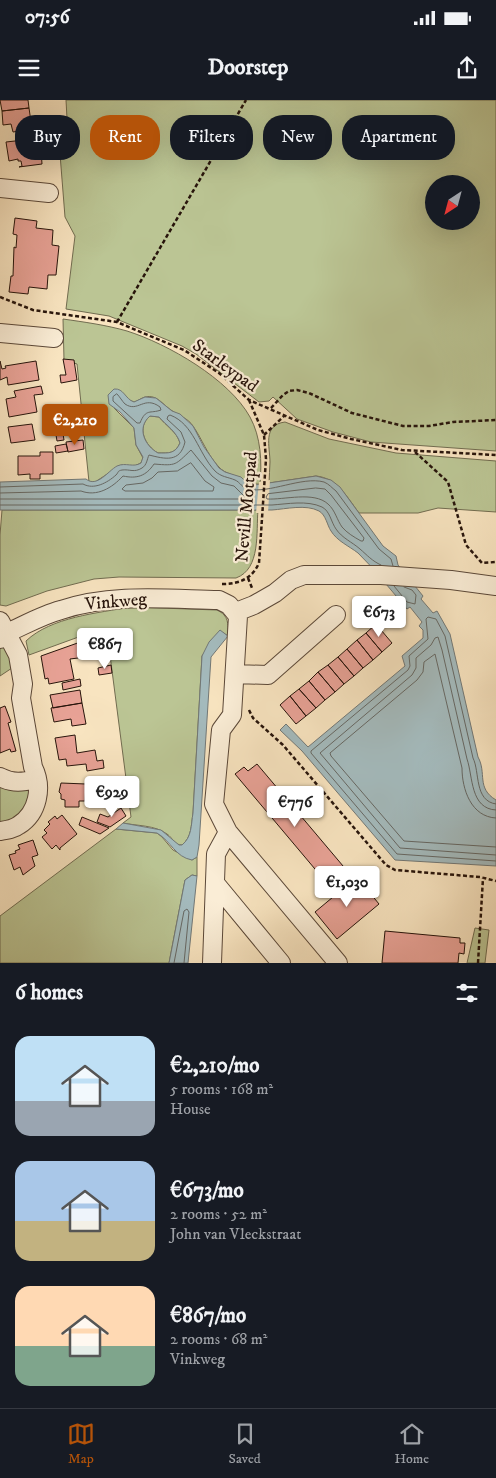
<!DOCTYPE html>
<meta charset="utf-8">
<style>
:root{--surface:#171b24;--page:#242831;--text:#f1f3f6;--muted:#9ea1a6;--line:#363941;--accent:#b45309}
body{margin:0;font-family:"IM FELL DW Pica",serif;background:var(--page);color:var(--text);height:100vh;display:flex;flex-direction:column;font-size:19px;white-space:nowrap}
*{box-sizing:border-box;margin:0}
p{font-size:16px;color:var(--muted)}
.icon{flex:none;width:28px;height:28px;fill:none;stroke:currentColor;stroke-width:2;stroke-linecap:round;stroke-linejoin:round}
.map{position:relative;height:863px;overflow:hidden}
.drawer{display:flex;flex-direction:column;background:var(--surface);flex:1}
.drawer>*{flex:none}
.hud{position:absolute;left:15px;top:15px;width:466px;height:45px;display:flex;gap:10px}
.needle{width:32px;rotate:216deg}
.buttons{position:absolute;left:425px;top:75px;display:grid;gap:10px}
.buttons a{display:grid;place-items:center;width:55px;height:55px;border-radius:50%;background:var(--surface);box-shadow:0 5px 20px #0002;font-size:25px}
.price{position:absolute;translate:-50% -42px;padding:0 11px;border-radius:5px;background:#fff;color:#222;font-size:16px;line-height:32px;filter:drop-shadow(0 1px 2px #0008)}
.price::after{content:'';position:absolute;left:50%;top:30px;width:15px;height:11px;margin-left:-8px;background:inherit;clip-path:polygon(0 0,100% 0,50% 100%)}
.price.active{background:var(--accent);color:#fff}
ul{padding:0;list-style:none}
li{display:flex;align-items:center;gap:15px;height:125px;padding:0 15px}
li span{display:grid;place-items:center;flex:none;width:140px;height:100px;border-radius:15px;color:#555}
li>.icon{margin-inline-start:auto}
span .icon{width:60px;height:60px;fill:#fffc;stroke-width:1}
li b{font-size:21px}
h2{display:flex;justify-content:space-between;align-items:center;height:60px;padding:0 15px;font-size:21px}
.tag{padding:0 18px;border-radius:20px;background:var(--surface);box-shadow:0 5px 20px #0002;font-size:18px;line-height:45px}
.tag.active{background:var(--accent);color:#fff}
.status{display:flex;justify-content:space-between;align-items:center;height:35px;padding:0 25px;background:var(--surface);direction:ltr}
.status svg{height:14px;fill:currentColor}
header{display:flex;justify-content:space-between;align-items:center;height:65px;padding:0 15px;background:var(--surface);font-size:22px;font-weight:700}
.dock{display:flex;justify-content:space-around;align-items:center;height:70px;border-top:1px solid var(--line);background:var(--surface);font-size:14px;color:var(--muted)}
.dock a{display:grid;justify-items:center;gap:2px}
.dock .active{color:var(--accent)}
.map>svg:first-child{display:block}
</style>
<div class="status"><b>07:56</b><svg viewBox="0 0 49 12"><path d="M0 12V9h3v3zM5 12V6h3v6zM10 12V3h3v9zM15 12V0h3v12zM26 1h20v11H26zM47 4h2v5h-2z"/></svg></div>
<header><svg class="icon" aria-label="menu" viewBox="0 0 24 24"><path d="M4 6h16M4 12h16M4 18h16"/></svg>Doorstep<svg class="icon" aria-label="share" viewBox="0 0 24 24"><path d="M12 15V3M7 8l5-5 5 5M5 13v7h14v-7"/></svg></header>
<div class="map">
<svg width="496" height="863" viewBox="0 0 496 863">
<rect width="100%" height="100%" fill="#f8e4c0"/>
<filter id="stains"><feTurbulence type="fractalNoise" baseFrequency=".004" numOctaves="4"/><feColorMatrix values="0 0 0 0 .2 0 0 0 0 .09 0 0 0 0 .02 0 0 0 .5 -.17"/></filter>
<radialGradient id="worn" r=".72"><stop offset=".6" stop-color="#630" stop-opacity="0"/><stop offset="1" stop-color="#630" stop-opacity=".3"/></radialGradient>
<path fill="#bbc594" stroke="#716c50" fill-rule="evenodd" d="M66 0H496V351L371 342 333 332 297 319 273 297 269 301 259 302 196 254 182 246 109 216 66 209 75 136 65 117 60 54 68 37ZM434 84H471V121H434Z
M63 219C84 222 106 225 127 231 168 244 229 279 250 317 261 337 262 362 260 384H248C237 373 226 376 218 366 207 354 202 339 193 326 188 318 179 316 171 310 163 305 157 294 145 297 141 298 138 301 134 302L129 300 126 296 114 308 134 328 136 345 143 358 141 363 132 367 121 365 95 382H89L77 264 64 260Z
M150 316 159 317C166 326 177 332 180 343 175 354 169 353 158 353 145 346 136 327 150 316Z
M285 322 329 339 396 353 496 361V412L438 408 418 413H359C347 397 337 378 316 376L269 383C269 376 270 369 270 362 270 347 262 325 285 322Z
M2 410H258C256 432 261 469 236 478L119 477 94 479 47 491 6 506 0 505V435Z
M131 507 217 510C229 516 228 523 228 536L220 531 202 556 193 713C191 725 192 737 182 745 174 745 173 738 167 734 155 725 137 726 123 723L131 717 107 532 84 535 29 555 26 541C51 517 98 513 131 507Z
M0 546 7 548 15 566 0 576Z
M0 683 31 685 27 711 0 726Z
M116 729 157 733 162 737 173 750 192 760 197 757V776L192 775 185 780 169 863H0V816Z
M475 828 489 830 485 863H467Z"/>
<path fill="#a4bbbe" stroke="#727876" fill-rule="evenodd" d="M114 289C124 288 125 299 134 302L145 297 156 298 172 311 180 314 193 326 204 347 219 368 225 372 241 377 248 384 255 385 316 376 331 380 340 387 383 446 396 456 398 465 423 496 421 499 433 513 437 511 450 534 478 657C487 673 476 688 496 700V766L395 760 302 651 280 630 286 624 308 647 405 566 402 556 423 538V530L419 526 422 522 410 507 407 509 386 484H388C378 474 368 463 358 453 349 446 337 441 331 431 327 425 326 415 319 411 306 404 286 409 272 410H0V382L86 379C97 388 108 371 117 366 126 362 133 368 141 363L143 357 136 345 134 328 120 312 109 304 108 295ZM150 316 159 317C166 325 177 332 180 343 175 354 169 353 158 353 145 346 136 328 150 316Z
M220 530 228 536 211 557 199 745 197 757 192 760C175 757 171 741 157 733L116 729 123 723 161 730 179 745H182C192 737 191 725 193 713L202 556 209 542Z
M192 775 197 776 188 863H169L185 780Z"/>
<path fill="#f8e4c0" d="M270 380 268 413H256L259 382Z"/>
<g fill="none" stroke-linecap="round" stroke-linejoin="round">
<path stroke="#666864" stroke-width="1" d="M117 294C120 297 122 301 125 304 138 313 144 295 160 307L161 310C150 314 146 308 140 323H137L113 301V297Z
M191 363 205 381 214 387 213 391H125L122 389 126 385 143 383 152 378 158 372 177 371Z
M0 387 83 384C94 390 107 383 116 375 119 372 117 371 122 370 130 369 134 373 142 368 147 365 147 359 149 355 165 359 180 363 185 342L181 332 167 319 168 316 170 315C194 324 198 353 215 371 221 377 228 377 235 380 240 382 242 388 248 389 269 394 302 376 324 382 329 384 332 388 336 391L379 449 391 459 393 466
M316 388 325 389 331 395 364 438 363 441H361C354 437 347 433 342 427 337 420 335 410 328 404 314 391 284 400 267 399L266 397 268 394Z
M0 393 81 391C97 397 112 388 123 376 137 379 146 376 154 364 177 366 175 365 191 350L212 376 221 383 234 386 245 397 242 399H0
M0 405H272C287 404 307 400 322 407 330 411 331 422 336 429 342 438 352 442 360 449 367 455 372 461 381 465
M394 486 407 502 415 504 416 495 412 490 404 487
M496 704C474 701 480 672 473 658L445 536 436 519 428 517 426 519 428 539 409 556 410 566 408 570 311 651V653L397 754 496 761
M496 710C470 709 473 676 467 659L442 550 438 537 435 538 431 545 416 558V568L412 575 320 653 400 748 496 755
M496 718C471 717 462 689 462 668L435 554 424 562 423 572 417 580 330 653 331 656 404 741 496 747
M174 863 184 811 187 809 189 812 184 863"/>
</g>
<path fill="#e8a296" stroke="#27140b" d="M0 0H28L29 8 2 11Z
M29 8 31 22 25 23 26 30 13 32 11 24 3 25 2 11Z
M33 39 35 50H41L42 64 19 67 22 66 21 61H18V59L9 61 6 42Z
M15 118 37 121 36 128 53 130 52 145 59 146 56 175H48L47 189 29 187 28 194 9 192 11 176H13L14 147 16 148 17 135 13 134Z
M63 259 74 260 77 280 61 283 60 275H66Z
M0 261 2 269 6 268 5 266 36 261 39 280 8 285 7 277 0 280Z
M41 286 43 294 34 295 37 312 9 317 6 299 16 297 14 291Z
M32 324 35 340 11 343 8 327Z
M63 334 64 340 57 341 56 335Z
M83 340 84 349 68 352 66 342Z
M66 344 68 351 56 353 55 346Z
M40 352H53V374H40V379H30V374L18 375V356H40Z
M376 524 392 543 382 552 366 533Z
M366 533 382 552 373 560 357 540Z
M86 540 83 542 86 557 70 559 74 579 49 584 48 578 45 579 41 556Z
M357 540 373 560 363 568 347 549Z
M347 549 363 568 354 576 338 557Z
M338 557 354 576 344 584 328 565Z
M111 565 112 573 99 575 98 568Z
M328 565 344 584 335 592 318 572Z
M318 572 335 592 325 600 309 581Z
M80 579 81 586 63 590 62 583Z
M309 581 325 600 316 608 299 589Z
M299 589 316 608 306 616 290 596Z
M80 590 82 603 53 608 50 595Z
M290 596 306 616 296 624 280 605Z
M82 603 86 624 72 626 71 619 54 622 51 608Z
M5 606 11 622 8 623 16 651 11 652 10 649 0 653V608Z
M75 635 77 653 95 650 97 661 103 660 104 668 87 671 86 664 67 666 66 659 59 660 55 638Z
M257 664 354 779 336 794 235 674 244 667 248 671Z
M61 683 86 684 85 701H79V707H65V700L61 699V694L59 692Z
M121 708 126 716 110 727 97 722 100 714 108 717Z
M62 715 77 734 60 748V750L56 745 52 749 42 737 47 733 44 730 50 724 48 722 55 716 57 719Z
M82 717 109 728 100 734 79 725Z
M33 740 38 755 32 757 35 766 23 775 20 767 14 770 9 755 16 753 15 751 20 749 18 745Z
M357 777 379 804 337 839 315 812Z
M385 831 460 838V843H465L464 854 459 853 458 863H382Z"/>
<g fill="none" stroke-linecap="round" stroke-linejoin="round">
<defs>
<path id="minor" d="M0 88 49 93
M0 233 54 238
M236 512 254 505 275 493 291 480 304 475H381L451 480 496 486
M0 521 18 555 23 584 21 598 33 667C43 687 38 713 19 725 14 729 7 730 0 731
M0 539 7 533C25 525 42 515 61 510 111 493 167 499 219 500L229 505 238 516 232 615 221 630 214 704 228 732 338 863
M235 574 268 575 336 515
M0 677C13 684 23 682 37 679
M215 783 281 863
M212 863 216 754 228 732"/>
</defs>
<use href="#minor" stroke="#5b4838" stroke-width="20"/>
<path stroke="#27140b" stroke-width="2.5" stroke-dasharray="4 2.5" stroke-linecap="butt" d="M0 197 33 210 117 222 155 238 184 250 219 273 249 300 318 330 351 339 402 350 496 355
M117 222 246 0
M271 308 283 295 289 291 297 290 309 293 352 313 403 326H429L453 322 496 320
M264 335 284 316
M415 352 448 382 466 445 482 463 496 462
M248 478 252 488
M222 484C239 484 252 479 259 463L266 359 264 335 249 300
M249 610 253 618 283 645 386 765 395 770 480 777 496 781
M478 863 483 778"/>
<use href="#minor" stroke="#faedd6" stroke-width="18"/>
</g>
<g text-anchor="middle" dominant-baseline="central" stroke-width="4.5" stroke-linejoin="round" paint-order="stroke">
<g font-size="18" fill="#27140b" stroke="#faedd6">
<text transform="translate(225 266) rotate(36)">Starleypad</text>
<text transform="translate(247 407) rotate(-85)">Nevill Mottpad</text>
<text transform="translate(116 502) rotate(-5)">Vinkweg</text>
</g>
</g>
<rect width="100%" height="100%" filter="url(#stains)"/>
<rect width="100%" height="100%" fill="url(#worn)"/>
</svg>
<div class="buttons">
<a><svg class="needle" viewBox="-14 -14 28 28"><path d="M0-13l5 13h-10z" fill="#e53935"/><path d="M0 13l5-13h-10z" fill="#9ea1a6"/></svg></a>
</div>
<b class="price active" style="left:75px;top:346px">€2,210</b>
<b class="price" style="left:379px;top:538px">€673</b>
<b class="price" style="left:105px;top:570px">€867</b>
<b class="price" style="left:112px;top:718px">€929</b>
<b class="price" style="left:295px;top:728px">€776</b>
<b class="price" style="left:347px;top:808px">€1,030</b>
<div class="hud">
<a class="tag">Buy</a>
<a class="tag active">Rent</a>
<a class="tag">Filters</a>
<a class="tag">New</a>
<a class="tag">Apartment</a>
</div>
</div>
<section class="drawer">
<h2>6 homes<svg class="icon" aria-label="filters" viewBox="0 0 24 24"><path d="M4 7h16M4 17h16"/><circle cx="9" cy="7" r="2"/><circle cx="15" cy="17" r="2"/></svg></h2>
<ul>
<li><span style="background:linear-gradient(#bfe0f5 65%,#9aa5b1 0)"><svg class="icon" aria-label="home" viewBox="0 0 24 24"><path d="M3 11l9-7 9 7M6 9v11h12V9"/></svg></span><div><b>€2,210/mo</b><p>5 rooms · 168 m²</p><p>House</p></div></li>
<li><span style="background:linear-gradient(#a9c7e8 60%,#c2b280 0)"><svg class="icon" aria-label="home" viewBox="0 0 24 24"><path d="M3 11l9-7 9 7M6 9v11h12V9"/></svg></span><div><b>€673/mo</b><p>2 rooms · 52 m²</p><p>John van Vleckstraat</p></div></li>
<li><span style="background:linear-gradient(#ffd9b3 60%,#7fa58c 0)"><svg class="icon" aria-label="home" viewBox="0 0 24 24"><path d="M3 11l9-7 9 7M6 9v11h12V9"/></svg></span><div><b>€867/mo</b><p>2 rooms · 68 m²</p><p>Vinkweg</p></div></li>
</ul>
</section>
<nav class="dock">
<a class="active"><svg class="icon" aria-label="map" viewBox="0 0 24 24"><path d="M3 6l6-2 6 2 6-2v14l-6 2-6-2-6 2zM9 4v14M15 6v14"/></svg>Map</a>
<a><svg class="icon" aria-label="saved" viewBox="0 0 24 24"><path d="M7 4h10v16l-5-4-5 4z"/></svg>Saved</a>
<a><svg class="icon" aria-label="home" viewBox="0 0 24 24"><path d="M3 11l9-7 9 7M6 9v11h12V9"/></svg>Home</a>
</nav>
